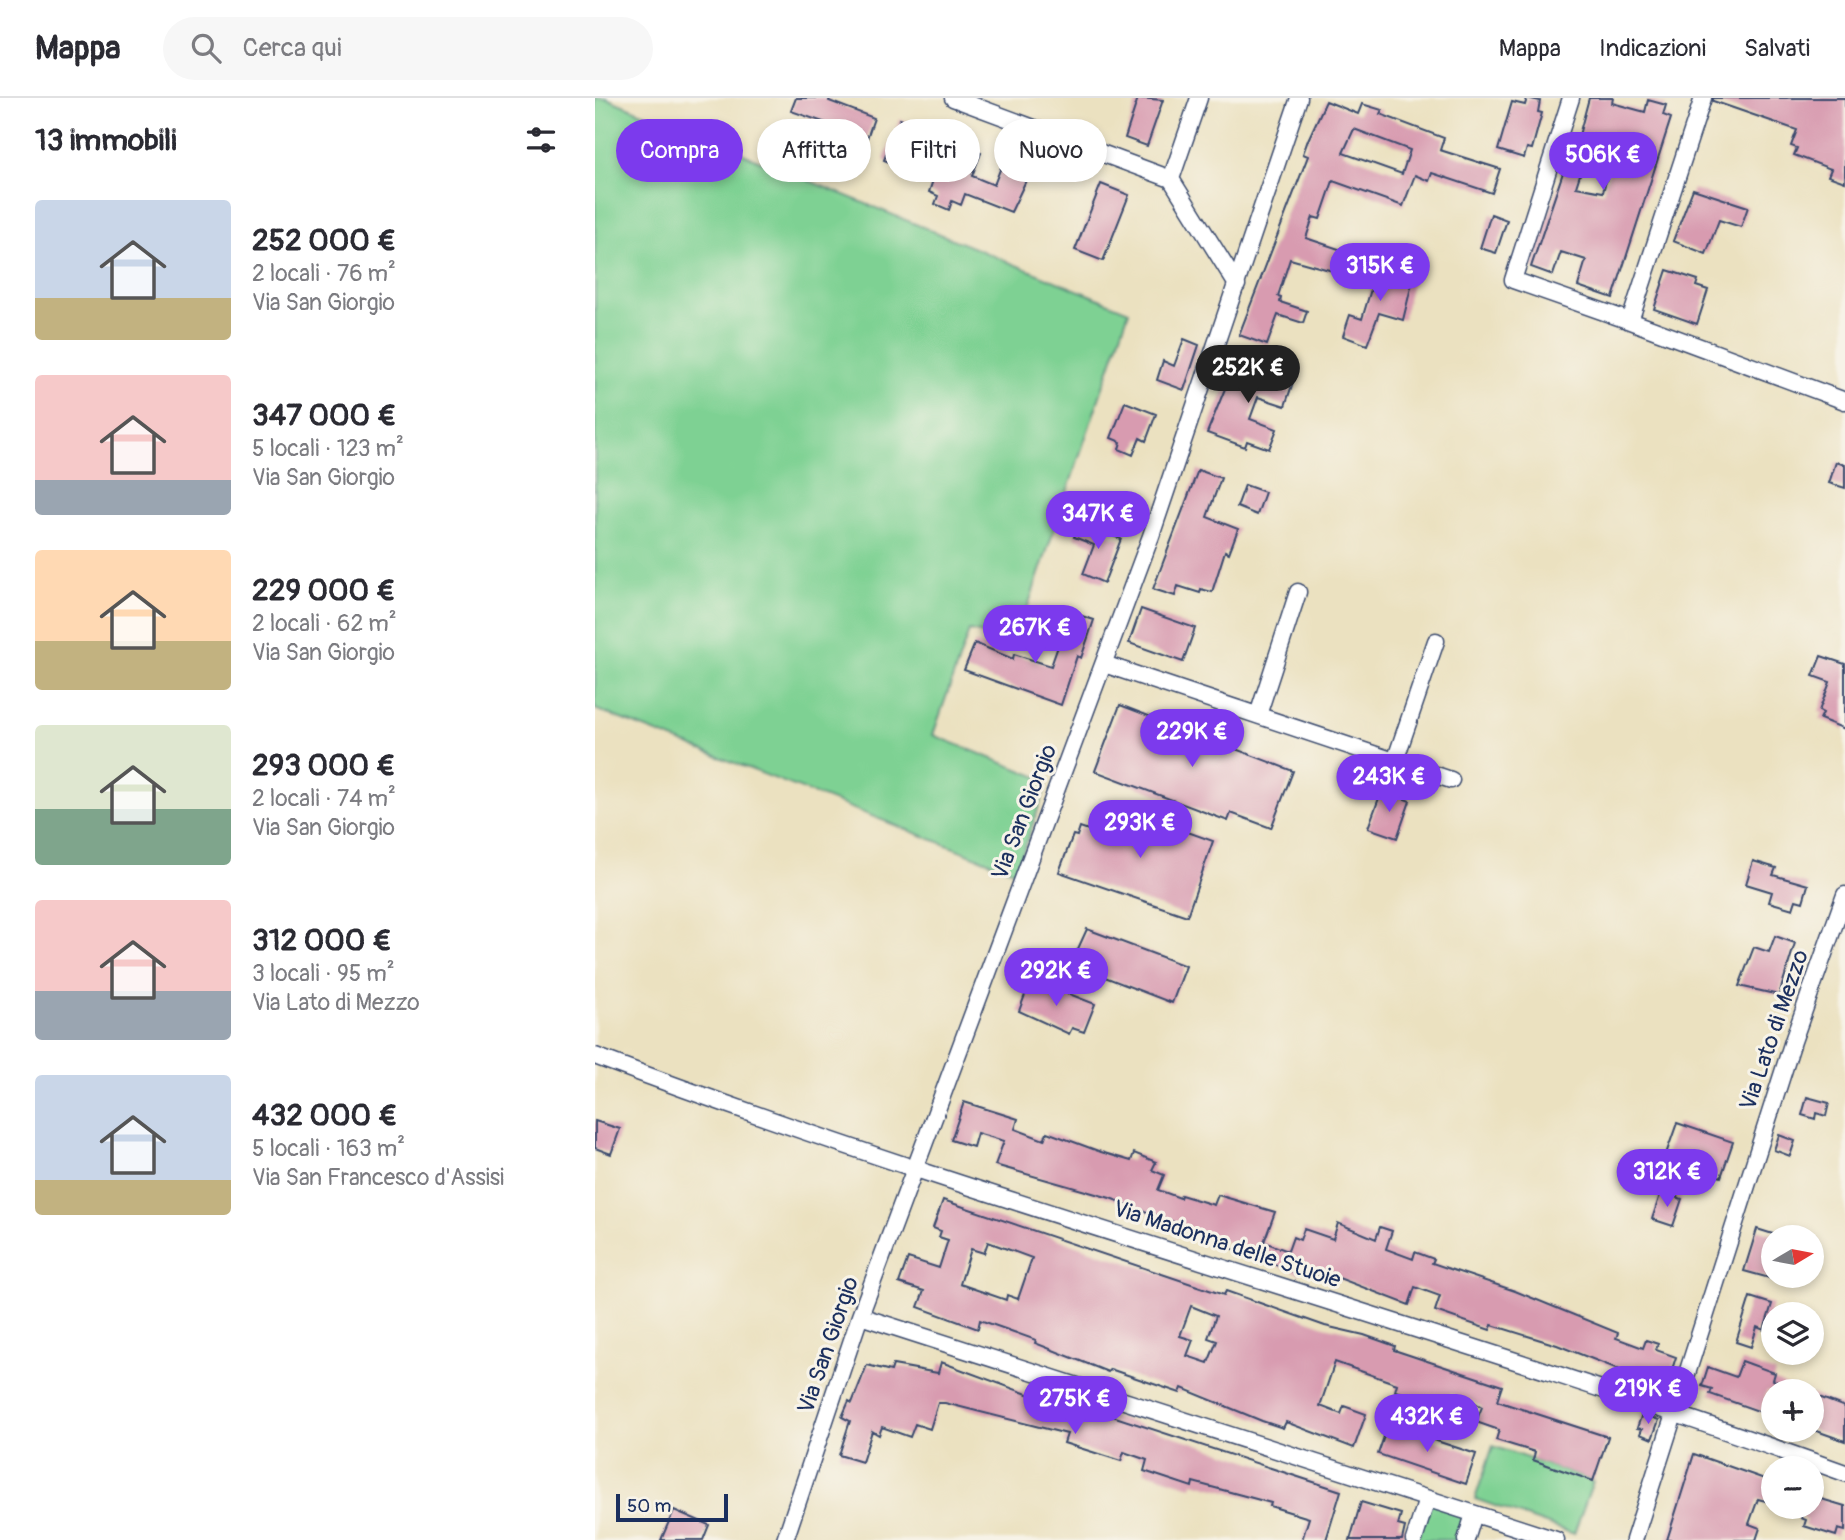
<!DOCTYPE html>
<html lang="it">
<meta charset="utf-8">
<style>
:root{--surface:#fff;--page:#f7f7f7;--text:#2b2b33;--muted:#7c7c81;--line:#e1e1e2;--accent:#7c3aed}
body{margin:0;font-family:Pangolin,sans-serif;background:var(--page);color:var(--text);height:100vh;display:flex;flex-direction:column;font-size:26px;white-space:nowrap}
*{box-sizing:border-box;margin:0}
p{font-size:23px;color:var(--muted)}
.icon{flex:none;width:38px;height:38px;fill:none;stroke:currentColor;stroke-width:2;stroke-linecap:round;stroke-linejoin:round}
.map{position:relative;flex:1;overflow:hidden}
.side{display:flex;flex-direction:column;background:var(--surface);width:595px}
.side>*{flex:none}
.guide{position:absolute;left:21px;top:21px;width:665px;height:63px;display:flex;gap:14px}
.needle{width:46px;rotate:80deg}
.fabs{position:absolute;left:1166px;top:1127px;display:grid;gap:14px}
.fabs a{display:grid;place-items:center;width:63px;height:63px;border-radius:50%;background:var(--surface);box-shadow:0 4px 10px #0003;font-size:35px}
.scale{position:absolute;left:21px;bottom:18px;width:112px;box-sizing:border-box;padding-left:7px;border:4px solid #1b2f5e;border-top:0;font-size:19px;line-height:24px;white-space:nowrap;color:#1b2f5e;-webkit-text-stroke:5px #f7f3e8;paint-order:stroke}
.price{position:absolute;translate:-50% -60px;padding:0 16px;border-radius:24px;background:var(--accent);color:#fff;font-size:23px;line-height:46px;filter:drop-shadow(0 2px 4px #0008)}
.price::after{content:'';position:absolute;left:50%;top:42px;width:21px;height:16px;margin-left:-10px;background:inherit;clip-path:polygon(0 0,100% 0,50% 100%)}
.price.on{background:#222;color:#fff}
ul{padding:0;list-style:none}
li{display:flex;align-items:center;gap:21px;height:175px;padding:0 35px}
li span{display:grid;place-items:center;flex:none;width:196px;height:140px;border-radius:7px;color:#555}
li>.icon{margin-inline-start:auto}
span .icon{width:84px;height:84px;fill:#fffc;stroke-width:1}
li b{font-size:30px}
h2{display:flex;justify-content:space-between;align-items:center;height:84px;padding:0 35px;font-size:30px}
.tag{padding:0 24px;border-radius:32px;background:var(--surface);box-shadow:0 4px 10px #0003;font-size:24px;line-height:63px}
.tag.on{background:var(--accent);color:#fff}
header{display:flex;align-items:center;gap:42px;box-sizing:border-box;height:98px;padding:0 35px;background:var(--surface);border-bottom:2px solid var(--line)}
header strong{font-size:33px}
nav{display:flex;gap:38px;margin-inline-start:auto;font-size:24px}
.search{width:490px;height:63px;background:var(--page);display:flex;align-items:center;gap:18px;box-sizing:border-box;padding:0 24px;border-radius:38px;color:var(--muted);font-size:26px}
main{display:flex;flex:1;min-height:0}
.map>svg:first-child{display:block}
</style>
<header>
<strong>Mappa</strong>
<div class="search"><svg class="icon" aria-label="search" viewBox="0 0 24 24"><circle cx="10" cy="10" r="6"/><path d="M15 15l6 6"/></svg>Cerca qui</div>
<nav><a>Mappa</a><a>Indicazioni</a><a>Salvati</a></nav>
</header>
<main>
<section class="side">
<h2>13 immobili<svg class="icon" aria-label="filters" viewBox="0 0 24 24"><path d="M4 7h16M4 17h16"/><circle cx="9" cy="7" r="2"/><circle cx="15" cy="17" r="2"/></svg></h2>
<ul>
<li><span style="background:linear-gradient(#c9d6e8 70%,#c2b280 0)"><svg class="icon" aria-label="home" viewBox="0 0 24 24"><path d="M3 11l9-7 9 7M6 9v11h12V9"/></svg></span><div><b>252 000 €</b><p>2 locali · 76 m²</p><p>Via San Giorgio</p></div></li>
<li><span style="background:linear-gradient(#f6c9c9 75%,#9aa5b1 0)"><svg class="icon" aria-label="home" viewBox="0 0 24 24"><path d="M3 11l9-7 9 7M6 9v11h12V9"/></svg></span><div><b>347 000 €</b><p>5 locali · 123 m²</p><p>Via San Giorgio</p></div></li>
<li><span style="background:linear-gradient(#ffd9b3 65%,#c2b280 0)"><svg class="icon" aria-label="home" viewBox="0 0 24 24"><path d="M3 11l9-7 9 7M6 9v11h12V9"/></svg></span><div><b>229 000 €</b><p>2 locali · 62 m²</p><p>Via San Giorgio</p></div></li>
<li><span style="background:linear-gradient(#dfe7d0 60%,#7fa58c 0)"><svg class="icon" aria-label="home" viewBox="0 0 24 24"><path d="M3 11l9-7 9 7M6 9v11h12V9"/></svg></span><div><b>293 000 €</b><p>2 locali · 74 m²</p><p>Via San Giorgio</p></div></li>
<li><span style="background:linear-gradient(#f6c9c9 65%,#9aa5b1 0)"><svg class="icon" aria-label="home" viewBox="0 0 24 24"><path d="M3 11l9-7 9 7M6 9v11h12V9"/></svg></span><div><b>312 000 €</b><p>3 locali · 95 m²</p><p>Via Lato di Mezzo</p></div></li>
<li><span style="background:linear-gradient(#c9d6e8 75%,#c2b280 0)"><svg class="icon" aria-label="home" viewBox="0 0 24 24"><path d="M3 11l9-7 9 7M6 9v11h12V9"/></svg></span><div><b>432 000 €</b><p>5 locali · 163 m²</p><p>Via San Francesco d'Assisi</p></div></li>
</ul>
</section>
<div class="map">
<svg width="1250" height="1442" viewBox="0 0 1250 1442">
<rect width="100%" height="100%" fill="#f7f3e8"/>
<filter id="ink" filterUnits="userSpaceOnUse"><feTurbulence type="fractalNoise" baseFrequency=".0143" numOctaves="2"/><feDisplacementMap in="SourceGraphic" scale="14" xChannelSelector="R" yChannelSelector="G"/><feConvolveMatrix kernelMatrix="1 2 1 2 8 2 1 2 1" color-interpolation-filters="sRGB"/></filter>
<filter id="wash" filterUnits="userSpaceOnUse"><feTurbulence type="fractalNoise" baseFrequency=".00686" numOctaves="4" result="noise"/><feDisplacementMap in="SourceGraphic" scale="28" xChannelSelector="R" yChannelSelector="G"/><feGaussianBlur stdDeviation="1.57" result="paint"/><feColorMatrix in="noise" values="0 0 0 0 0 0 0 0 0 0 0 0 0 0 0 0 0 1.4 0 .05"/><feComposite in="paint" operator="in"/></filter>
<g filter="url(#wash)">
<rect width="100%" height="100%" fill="#ebe1c0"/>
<path fill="#7ed193" stroke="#4c8078" stroke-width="2" d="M0 0H11L534 213 421 543 374 533 338 637 453 683 421 774 0 611Z
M898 1348 998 1383 979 1436 880 1401Z
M832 1401 879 1416 871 1442H819Z"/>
<g id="blocks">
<path fill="#d89bb0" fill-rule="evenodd" d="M201 0H235L234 3 279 20 271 43 264 41 256 64 233 56 243 29 196 13Z
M543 0 568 2 552 48 530 40Z
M932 0 945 3 943 14 947 15 937 51 932 50 929 60 903 52 917 4 930 7Z
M994 0H1018L1017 5 1050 14 1053 2 1071 7 1068 17 1076 20 1018 200 983 188 991 162 966 154 958 177 936 169 975 54 979 56ZM990 61 1015 68 1008 94 981 89Z
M1118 0H1250V84L1233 78 1236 71 1199 57 1202 50 1196 48 1202 32 1118 3Z
M731 3 763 16 767 6 787 12 785 16 849 40 845 52 905 71 897 95 837 75 834 83 820 77 808 108 738 83 725 121 718 119 711 140 753 154 745 175 695 161 683 198 686 199 685 204 712 213 708 225 683 217 672 247 644 237 713 58 708 56 713 42ZM759 31 815 52 807 76 748 55Z
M305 21 386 55 377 78 399 87 408 64 435 74 416 114 370 96 366 107 357 103 354 112 340 106 343 98 334 94 338 82 289 62Z
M506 86 534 97 508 163 480 152Z
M1098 91 1153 109 1146 129 1124 122 1111 156 1078 143Z
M896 116 912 122 901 155 885 150Z
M776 169 818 181 808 222 784 215 772 247 748 238 755 217 767 221 777 188 770 186Z
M1072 172 1103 182 1101 188 1113 192 1102 226 1059 211Z
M589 241 604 247 589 292 562 282 568 263 579 268Z
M642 261 699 281 690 308 663 299 655 321 682 331 674 351 652 343 650 349 612 335Z
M530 304 561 316 551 343 545 340 538 357 524 351 526 344 516 340Z
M1241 364 1250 367V390L1234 385Z
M603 372 626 380 612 419 643 431 634 455 630 453 617 494 606 491 605 495 583 488 580 498 558 491Z
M650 387 670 394 662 417 642 409Z
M485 425 526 441 509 485 488 476 499 447 479 439Z
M546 511 600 530 588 564 534 545Z
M487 518 499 522 486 560 482 558 466 607 369 572 380 545 418 561 419 556 456 568 472 523 483 527Z
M1226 558 1250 566V631L1225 621 1228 615 1224 613 1235 584 1218 578Z
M525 607 698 673 676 730 636 715 633 723 500 673Z
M787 692 815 703 802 740 773 730Z
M515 706 618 743 592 818 464 774 478 737 482 738 485 729 505 736Z
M1158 763 1181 770 1178 777 1213 787 1208 804 1201 802 1198 811 1174 804 1177 794 1151 786Z
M492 831 591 868 577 905 476 866Z
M1180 838 1200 845 1184 897 1144 888 1159 849 1174 854Z
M436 881 500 906 489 934 477 930 474 936 424 913Z
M1212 999 1234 1005 1231 1018 1221 1015 1220 1021 1207 1017Z
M369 1004 423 1021 420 1031 449 1042 452 1034 506 1054 536 1063 539 1055 561 1064 557 1072 569 1077 563 1092 585 1100 586 1097 619 1107 623 1097 680 1114 669 1144 693 1153 698 1139 705 1142 709 1131 738 1141 743 1125 781 1141 785 1129 797 1133 791 1151 818 1161 820 1154 839 1161 837 1165 920 1193 1023 1235 1021 1240 1048 1250 1051 1242 1063 1246 1061 1252 1081 1259 1071 1290 962 1247 897 1227 895 1232 840 1213 845 1198 820 1189 814 1207 744 1180 743 1183 707 1171 705 1176 636 1150 637 1146 515 1100 400 1067 409 1043 382 1035 378 1049 356 1042Z
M0 1023 25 1031 16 1056 0 1050Z
M1082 1025 1138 1044 1126 1079 1070 1059Z
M1184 1037 1200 1043 1195 1058 1179 1052Z
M1066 1094 1087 1101 1078 1128 1057 1121Z
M348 1102 629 1197 631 1193 730 1228 769 1237 800 1248 799 1252 907 1288 902 1303 1013 1339 998 1383 938 1362 940 1354 901 1342 904 1332 881 1324 887 1309 878 1304 855 1296 849 1314 804 1300 805 1294 800 1293 802 1286 740 1264 725 1308 746 1316 749 1308 771 1316 759 1350 691 1324 688 1330 667 1323 587 1290 585 1295 515 1271 513 1274 440 1245 441 1242 385 1222 383 1231 323 1209 329 1193 304 1185 313 1160 344 1170 353 1142 344 1139 346 1133 338 1130ZM393 1144 437 1160 423 1201 412 1197 411 1202 365 1186 376 1151 389 1155ZM596 1208 621 1218 613 1240 622 1243 613 1265 592 1258 598 1242 585 1238Z
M1162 1131 1178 1136V1181L1149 1173Z
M1155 1199 1177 1206 1169 1232 1162 1229 1156 1249 1141 1244Z
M1147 1263 1180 1275 1178 1282 1204 1293H1172L1166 1314 1115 1296 1117 1291 1107 1288 1113 1269 1141 1279Z
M346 1264 443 1300 445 1296 469 1303 468 1308 494 1316 496 1311 746 1393 731 1442H707L714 1420 675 1408 676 1405 598 1384 597 1389 549 1373 552 1362 529 1354 526 1363 469 1345 472 1336 350 1305H343L335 1331 320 1326 315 1339 287 1329 284 1337 277 1333 267 1364 244 1357 255 1323 247 1319 254 1303 257 1305 272 1267 296 1273 298 1267 343 1275Z
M1216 1296 1250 1309V1343L1216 1331Z
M1047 1316 1064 1322 1057 1341 1045 1336 1047 1331 1042 1330Z
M793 1327 881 1356 871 1386 783 1356Z
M1099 1356 1178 1384V1405L1163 1401 1154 1426 1165 1430 1161 1442H1072Z
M1216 1398 1250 1408V1433L1243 1431 1241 1438 1209 1428 1211 1422 1206 1420 1210 1409H1216Z
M766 1404 806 1416 803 1427 810 1429 807 1442H755Z
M79 1412 114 1427 108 1442H66Z"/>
</g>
</g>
<g filter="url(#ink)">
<use href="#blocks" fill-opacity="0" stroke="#3a4a6d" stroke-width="2"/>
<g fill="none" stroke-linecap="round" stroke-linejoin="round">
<defs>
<path id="minor" d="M358 0 576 81 642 187
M976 0 918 182 1035 223
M1108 0 1035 223 1250 303
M576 81 604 0
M509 566 856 682
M663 617 703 494
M800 663 841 543
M0 958C411 1113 837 1226 1250 1375
M265 1218 961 1442
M190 1442 265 1218 556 438 704 0
M819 1442 832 1401
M871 1442 879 1416
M1039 1442 1198 943 1250 797"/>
</defs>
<use href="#minor" stroke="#3a4a6d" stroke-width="19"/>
<use href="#minor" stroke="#fff" stroke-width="16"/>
</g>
</g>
<g text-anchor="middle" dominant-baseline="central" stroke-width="6" stroke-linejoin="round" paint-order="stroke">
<g font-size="23" fill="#1b2f5e" stroke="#f7f3e8">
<text transform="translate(429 714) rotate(-69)">Via San Giorgio</text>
<text transform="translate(1179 932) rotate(-71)">Via Lato di Mezzo</text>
<text transform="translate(632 1146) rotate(18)">Via Madonna delle Stuoie</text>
<text transform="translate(233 1247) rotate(-71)">Via San Giorgio</text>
</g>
</g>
</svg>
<div class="fabs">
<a><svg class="needle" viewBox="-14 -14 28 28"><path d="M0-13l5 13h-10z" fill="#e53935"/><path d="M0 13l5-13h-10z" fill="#7c7c81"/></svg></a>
<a><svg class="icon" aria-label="layers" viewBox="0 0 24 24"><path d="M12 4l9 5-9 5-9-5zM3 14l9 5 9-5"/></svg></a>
<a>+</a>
<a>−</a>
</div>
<div class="scale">50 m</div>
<b class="price" style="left:1008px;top:94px">506K €</b>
<b class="price" style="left:785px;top:205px">315K €</b>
<b class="price on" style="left:653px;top:307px">252K €</b>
<b class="price" style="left:503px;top:453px">347K €</b>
<b class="price" style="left:440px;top:567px">267K €</b>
<b class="price" style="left:597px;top:671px">229K €</b>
<b class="price" style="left:794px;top:716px">243K €</b>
<b class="price" style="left:545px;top:762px">293K €</b>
<b class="price" style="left:461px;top:910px">292K €</b>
<b class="price" style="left:1072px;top:1111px">312K €</b>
<b class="price" style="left:1053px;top:1328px">219K €</b>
<b class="price" style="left:480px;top:1338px">275K €</b>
<b class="price" style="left:832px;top:1356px">432K €</b>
<div class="guide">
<a class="tag on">Compra</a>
<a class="tag">Affitta</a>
<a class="tag">Filtri</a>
<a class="tag">Nuovo</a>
</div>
</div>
</main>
